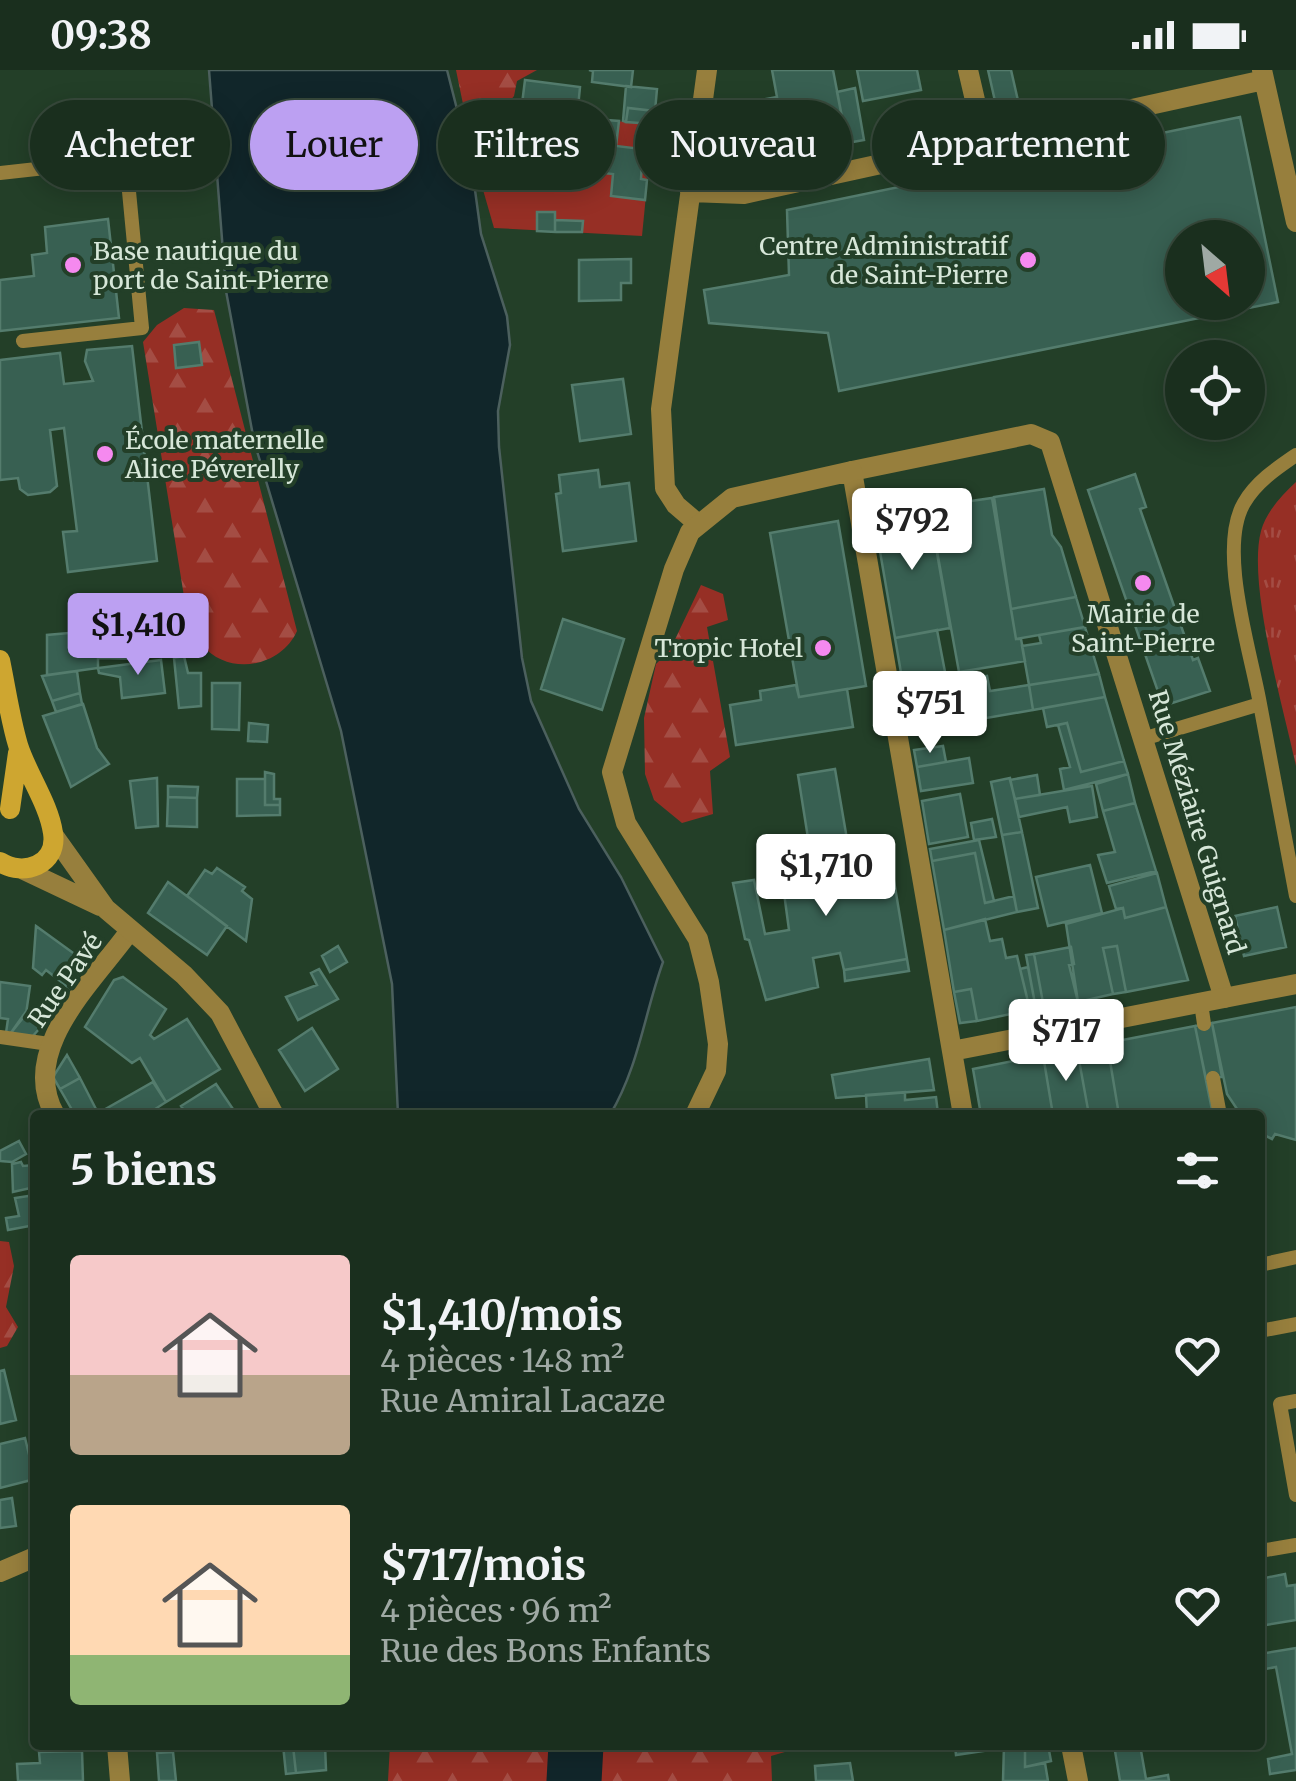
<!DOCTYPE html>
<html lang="fr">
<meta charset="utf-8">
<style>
:root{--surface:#1a2f1e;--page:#233727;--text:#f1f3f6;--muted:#9fa9a4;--line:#384a3c;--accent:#bca0f2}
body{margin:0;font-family:Merriweather,serif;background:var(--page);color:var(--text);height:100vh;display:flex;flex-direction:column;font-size:38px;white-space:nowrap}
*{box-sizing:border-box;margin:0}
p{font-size:32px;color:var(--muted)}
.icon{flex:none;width:55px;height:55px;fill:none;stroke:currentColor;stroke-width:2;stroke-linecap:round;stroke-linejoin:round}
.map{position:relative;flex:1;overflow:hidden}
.drawer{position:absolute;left:30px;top:1040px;width:1235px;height:640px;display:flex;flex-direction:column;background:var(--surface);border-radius:10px;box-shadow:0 5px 25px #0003,0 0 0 2px var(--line)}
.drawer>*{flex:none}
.banner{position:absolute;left:30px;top:30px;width:1238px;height:90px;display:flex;gap:20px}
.needle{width:65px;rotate:152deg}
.tools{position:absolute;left:1165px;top:150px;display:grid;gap:20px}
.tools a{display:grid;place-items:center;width:100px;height:100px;border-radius:50%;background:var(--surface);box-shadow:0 5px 25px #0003,0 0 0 2px var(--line);font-size:50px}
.price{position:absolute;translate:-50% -85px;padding:0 22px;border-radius:10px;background:#fff;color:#222;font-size:32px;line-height:65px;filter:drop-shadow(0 2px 5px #0008)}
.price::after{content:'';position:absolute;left:50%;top:60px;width:30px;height:22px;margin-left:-15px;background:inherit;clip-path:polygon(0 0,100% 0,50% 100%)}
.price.selected{background:var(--accent);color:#111}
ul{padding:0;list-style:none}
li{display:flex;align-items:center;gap:30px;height:250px;padding:0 40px}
li span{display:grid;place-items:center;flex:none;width:280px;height:200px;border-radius:10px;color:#555}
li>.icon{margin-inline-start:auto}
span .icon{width:120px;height:120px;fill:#fffc;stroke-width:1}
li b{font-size:42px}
h2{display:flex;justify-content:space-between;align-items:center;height:120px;padding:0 40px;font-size:42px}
.tag{padding:0 35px;border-radius:45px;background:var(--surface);box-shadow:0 5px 25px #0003,0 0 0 2px var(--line);font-size:35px;line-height:90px}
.tag.selected{background:var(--accent);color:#111}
.status{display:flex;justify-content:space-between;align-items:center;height:70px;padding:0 50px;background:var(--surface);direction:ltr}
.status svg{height:28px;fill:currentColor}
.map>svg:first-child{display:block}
</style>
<div class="status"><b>09:38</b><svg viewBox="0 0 49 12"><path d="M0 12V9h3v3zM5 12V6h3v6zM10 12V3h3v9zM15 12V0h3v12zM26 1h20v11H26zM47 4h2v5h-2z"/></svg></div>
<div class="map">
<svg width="1296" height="1711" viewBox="0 0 1296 1711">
<defs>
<pattern id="forest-firs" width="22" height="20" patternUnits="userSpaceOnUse" patternTransform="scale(2.5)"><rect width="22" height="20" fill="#962f25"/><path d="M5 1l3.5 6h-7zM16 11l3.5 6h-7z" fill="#a44d44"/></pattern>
<pattern id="park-tufts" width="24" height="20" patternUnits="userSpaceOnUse" patternTransform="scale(2.5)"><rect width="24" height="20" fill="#962f25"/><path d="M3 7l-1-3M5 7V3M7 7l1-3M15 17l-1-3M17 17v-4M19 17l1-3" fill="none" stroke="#a44d44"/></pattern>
</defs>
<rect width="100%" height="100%" fill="#233f28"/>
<path fill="#962f25" d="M475 40 653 54 642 166 494 158 475 92Z"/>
<path fill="url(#forest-firs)" d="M456 0H537L517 11 514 26 506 36 470 38 463 34Z
M184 238 214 240 297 561C281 597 229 607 202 575 195 568 191 554 187 545L143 272 157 255Z
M701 515 723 524 728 550 707 557 730 687 710 701 713 744 682 753 654 730 645 704 644 648 656 594 670 580Z
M0 1171 9 1172 14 1196 6 1237 18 1257 7 1276 0 1278Z
M390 1675H809L771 1686 772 1711H388Z"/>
<path fill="url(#park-tufts)" d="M1296 412V696C1284 639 1247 515 1261 461 1266 442 1282 425 1296 412Z"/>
<path fill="#11262a" stroke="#4c605e" stroke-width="2.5" d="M209 0H447L472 98 481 164 507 246 510 275 498 341 499 377 522 588 531 631 579 739 621 807 663 892C644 945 639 996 610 1045H398L392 914 341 661 254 371 226 221Z"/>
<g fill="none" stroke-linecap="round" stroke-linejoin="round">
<path stroke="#11262a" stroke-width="55" d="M574 1711 576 1675"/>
</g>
<path fill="#386052" stroke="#547c6d" stroke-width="2.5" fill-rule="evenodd" d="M589 0H633L631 17 592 12 593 1Z
M772 0H833L847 73 721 97 729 36 777 27Z
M857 0H917L921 20 863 31Z
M988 0H1011L1019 35 997 40Z
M525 10 580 17 577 48 521 42Z
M626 16 657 19 655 41 628 38 626 52 623 51Z
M855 18 864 70 847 73 837 22Z
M628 38 655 41 653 54 626 52Z
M490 40 519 42 515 95 535 96 534 101 485 97Z
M538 45 567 48 566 61 537 59Z
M1240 47 1278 232 839 321 828 263 709 253 704 220 789 205 787 140ZM1182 168H1248V232H1182Z
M580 48 619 51 616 76 650 80 648 92H642L641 109 647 110 645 130 611 126 613 104 574 100Z
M520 63 533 64 531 93 517 92Z
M562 69 576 71 573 99 559 98Z
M537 142H555V162L537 161Z
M108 149 119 248 0 261V210L34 206 32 185 47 183 45 157Z
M555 150 583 151 582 162H555Z
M631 189V213H621V230L579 231V190Z
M199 272 202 295 176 298 174 275Z
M132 276 157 491 68 502 63 462 77 461 64 358 50 360 57 416 50 422 28 425 20 419 18 408 0 410V290L60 283 64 314 93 311 85 291 87 280Z
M623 309 631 364 580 371 572 315Z
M598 400 600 417 629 413 636 471 563 481 556 424 561 423 559 405Z
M1135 404 1146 437 1140 439 1193 590 1198 588 1210 621 1163 636 1088 420Z
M1044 419 1052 465 1061 477 1076 527 1011 539 994 427Z
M992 428 1016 569H1021L1025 591 959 602 929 437Z
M929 437 950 558 895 568 874 447Z
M838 451 866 616 799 627 770 463Z
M1076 527 1085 557 1016 569 1011 539Z
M563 549 624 569 602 640 541 619Z
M1085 557 1099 604 1029 615 1022 576 1041 573 1039 565Z
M98 559H111V563L147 559 146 589 99 588Z
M937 560 950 628 970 624 967 609 987 606 990 621 1029 615 1033 640 911 661 895 568Z
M80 562 83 577 98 576V598L47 605V565Z
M184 586 188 603H201V636L179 638 174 588Z
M161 590 165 623 122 628 120 607 99 603 98 598Z
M77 601 80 623 52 631 42 606Z
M1099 604 1105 627 1033 640 1029 615Z
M212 613H240L239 660 212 659Z
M796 615 799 627 847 619 853 657 736 675 730 635 761 630 760 621Z
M80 623 82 634 56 642 52 631Z
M1105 627 1124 691 1081 702 1067 653 1047 657 1043 638Z
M83 634 97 678 109 694 71 717 43 646Z
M249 653 268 655 267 672 248 671Z
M1067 653 1081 702 1124 691 1128 704 1064 720 1060 699 1070 697 1058 655Z
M943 676 946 692 917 697 914 680Z
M969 688 973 713 921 721 917 697Z
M835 699 849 781 811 787 798 705Z
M265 702 274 704V729H280V735H265Z
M1128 704 1135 733 1103 741 1096 714Z
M1037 705 1040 725 1015 729 1010 710Z
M157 708 158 756 136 758 130 711Z
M1010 708 1022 762 1002 765 991 712Z
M237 709H265V735H280V745L237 746Z
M168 716 198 717 197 728 168 727Z
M1092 716 1097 747 1070 752 1067 737 1019 747 1015 729Z
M960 724 968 767 929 774 922 731Z
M168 727 197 728V757L167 756Z
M1135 733 1156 801 1107 813 1098 785 1115 782 1103 741Z
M992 749 996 767 974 770 971 753Z
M1022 762 1038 838 1017 842 1002 765Z
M979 770 994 831 985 833 975 783 932 791 930 779Z
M888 775 907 889 844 900 840 883 813 888 818 917 766 930 749 870 745 869 733 813 754 810 765 864 789 860 780 793Z
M975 783 985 833 1014 826 1017 842 944 860 932 791Z
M1090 795 1102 843 1048 856 1036 807Z
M217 798 245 817 242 821 252 829 246 871 187 826 205 800 212 804Z
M1157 803 1166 837 1125 848 1123 838 1116 839 1109 816Z
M168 812 227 856 207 885 148 843Z
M1166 837 1188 910 1126 922 1117 876 1103 878 1113 924 1078 932 1066 854 1123 838 1125 848Z
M1277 837 1286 877 1244 886 1235 846Z
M985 849 990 871 1002 869 1006 888 1017 886 1030 940 977 951 971 919 954 922 944 860Z
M36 856 87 893 69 918 46 900 42 905 33 898Z
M338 876 347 892 330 902 322 886Z
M1117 876 1126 922 1113 924 1103 878Z
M1071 877 1074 894 1069 895 1078 932 1044 938 1034 884Z
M1034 884 1044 938 1036 939 1026 885Z
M907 889 909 901 845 911 844 900Z
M1028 897 1036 939 1030 940 1020 899Z
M319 899 338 929 298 950 286 927 317 915 311 903Z
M123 907 166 939 150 965 154 969 187 949 220 999 166 1032 140 988 132 993 85 957 114 910Z
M0 912 30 916 26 944 10 964 6 963 8 949 0 948Z
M971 919 977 951 960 953 954 922Z
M1296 937V1070L1275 1064 1272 1069 1260 1063V1045H1241L1227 1024 1212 953Z
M27 940 47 950 32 967 10 964Z
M1212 953 1222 1007 1206 1009 1195 956Z
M1195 956 1213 1045H1119L1107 973Z
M312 958 338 999 305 1021 279 980Z
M1107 973 1119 1045H1089L1077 979Z
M1077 979 1089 1045H1053L1043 985Z
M67 985 80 1008 60 1019 53 1007Z
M1043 985 1053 1045H1015L1014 1040 981 1045 973 999Z
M929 989 934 1020 836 1028 832 1005Z
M80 1008 98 1043 95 1045H75L60 1019Z
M153 1012 166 1032 146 1045H95Z
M216 1014 237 1045H187L181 1036Z
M905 1022V1030L936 1027 938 1044 944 1045H867L866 1025Z
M19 1071 26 1084 12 1092 0 1091V1081Z
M21 1092 23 1096 34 1095 35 1117 13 1122 12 1094Z
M35 1125V1155L8 1160 6 1148 19 1146 15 1128Z
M4 1300 16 1350 0 1354V1301Z
M25 1368 35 1409 0 1418V1374Z
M12 1428 16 1456 0 1458V1430Z
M1285 1504 1287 1516 1295 1515 1296 1550 1260 1556V1509Z
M1296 1578V1700L1270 1704 1268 1689 1292 1684 1276 1597 1260 1600V1584Z
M283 1675 293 1676 296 1703 286 1704Z
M287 1675H325L326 1700 296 1703 293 1676Z
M955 1675H1004V1678L956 1685Z
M1004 1675H1025V1697L1045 1693 1048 1711H1003Z
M1025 1675H1048L1051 1691 1025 1697Z
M1114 1675H1140L1146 1709 1168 1705 1169 1711H1120Z
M82 1681 83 1711H18L17 1694 40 1693 39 1682Z
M173 1682 176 1711H159L157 1683Z
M850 1693 853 1711H816L815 1696Z"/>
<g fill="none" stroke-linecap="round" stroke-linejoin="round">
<path stroke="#977f3d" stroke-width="14" d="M0 103 217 79
M23 271 142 258 126 90
M1260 634 1296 826
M1146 668 1260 634C1251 582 1217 479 1244 433 1256 412 1277 398 1296 385
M1201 933 1204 954
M0 967 49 974
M1213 1008 1220 1045
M1260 1195 1296 1187
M1260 1261 1296 1254
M1296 1331 1280 1334 1296 1425
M1260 1481 1296 1475"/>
<path stroke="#977f3d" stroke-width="20" d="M968 0 985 73
M1262 0 1296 152
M690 122 744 124 1264 10
M852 401 1031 364 1050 372 1224 928
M697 453 676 435 665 418 661 339 707 0
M55 1045C18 980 92 913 129 862
M0 1502 35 1487
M117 1675 120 1711"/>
<path stroke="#977f3d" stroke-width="20" d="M54 766 106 839 184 905 220 943 274 1045
M24 800 100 836
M952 981 1296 914
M695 1045 716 1001 718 974 709 912 698 869 626 753 612 702 674 499 690 462 732 428 852 401 963 1045
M1071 1675 1078 1711"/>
<path stroke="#cea630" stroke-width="20" d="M0 590C6 619 10 648 18 675 27 704 49 734 53 763 58 795 23 807 0 792
M10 739 18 683"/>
</g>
<g fill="#f589ef" stroke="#233f28" stroke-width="4">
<circle cx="1028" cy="190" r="10"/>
<circle cx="73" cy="195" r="10"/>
<circle cx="105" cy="384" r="10"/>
<circle cx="1143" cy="513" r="10"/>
<circle cx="823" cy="578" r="10"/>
</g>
<g text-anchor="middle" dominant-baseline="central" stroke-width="8" stroke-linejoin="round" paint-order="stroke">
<g font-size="25" fill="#d7e7d9" stroke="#233f28" text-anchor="end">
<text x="1008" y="176">Centre Administratif<tspan x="1008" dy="29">de Saint-Pierre</tspan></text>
<text x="93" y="181" text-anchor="start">Base nautique du<tspan x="93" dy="29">port de Saint-Pierre</tspan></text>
<text x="125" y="370" text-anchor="start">École maternelle<tspan x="125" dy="29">Alice Péverelly</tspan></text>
<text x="1143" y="544" text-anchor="middle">Mairie de<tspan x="1143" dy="29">Saint-Pierre</tspan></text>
<text x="803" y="578">Tropic Hotel</text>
</g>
<g font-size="25" fill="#d7e7d9" stroke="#233f28">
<text transform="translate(1197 752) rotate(73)">Rue Méziaire Guignard</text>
<text transform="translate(65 910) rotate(-55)">Rue Pavé</text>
</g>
</g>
</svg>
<div class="tools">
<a><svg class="needle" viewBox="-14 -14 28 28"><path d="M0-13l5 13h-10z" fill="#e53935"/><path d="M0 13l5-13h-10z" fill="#9fa9a4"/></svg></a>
<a><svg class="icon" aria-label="locate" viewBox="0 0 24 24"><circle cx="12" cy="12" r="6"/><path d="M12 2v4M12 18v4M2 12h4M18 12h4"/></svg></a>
</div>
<b class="price" style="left:912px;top:503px">$792</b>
<b class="price selected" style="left:138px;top:608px">$1,410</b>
<b class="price" style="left:930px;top:686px">$751</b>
<b class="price" style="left:826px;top:849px">$1,710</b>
<b class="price" style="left:1066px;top:1014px">$717</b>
<div class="banner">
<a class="tag">Acheter</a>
<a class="tag selected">Louer</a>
<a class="tag">Filtres</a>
<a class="tag">Nouveau</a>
<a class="tag">Appartement</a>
</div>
<section class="drawer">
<h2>5 biens<svg class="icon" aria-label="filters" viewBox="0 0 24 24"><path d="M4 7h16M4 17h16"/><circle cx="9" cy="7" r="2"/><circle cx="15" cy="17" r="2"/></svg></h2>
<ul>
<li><span style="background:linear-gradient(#f6c9c9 60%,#b9a48a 0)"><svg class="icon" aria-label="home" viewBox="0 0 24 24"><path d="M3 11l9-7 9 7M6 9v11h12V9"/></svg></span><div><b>$1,410/mois</b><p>4 pièces · 148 m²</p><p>Rue Amiral Lacaze</p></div><svg class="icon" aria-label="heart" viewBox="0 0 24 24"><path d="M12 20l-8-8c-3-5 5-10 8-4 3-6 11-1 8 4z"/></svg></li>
<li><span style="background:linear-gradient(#ffd9b3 75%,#8fb573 0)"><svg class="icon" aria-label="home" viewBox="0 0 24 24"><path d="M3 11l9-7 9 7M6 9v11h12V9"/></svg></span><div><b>$717/mois</b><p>4 pièces · 96 m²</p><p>Rue des Bons Enfants</p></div><svg class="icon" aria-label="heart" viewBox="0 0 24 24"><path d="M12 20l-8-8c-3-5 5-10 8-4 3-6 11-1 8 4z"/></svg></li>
</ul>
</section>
</div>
